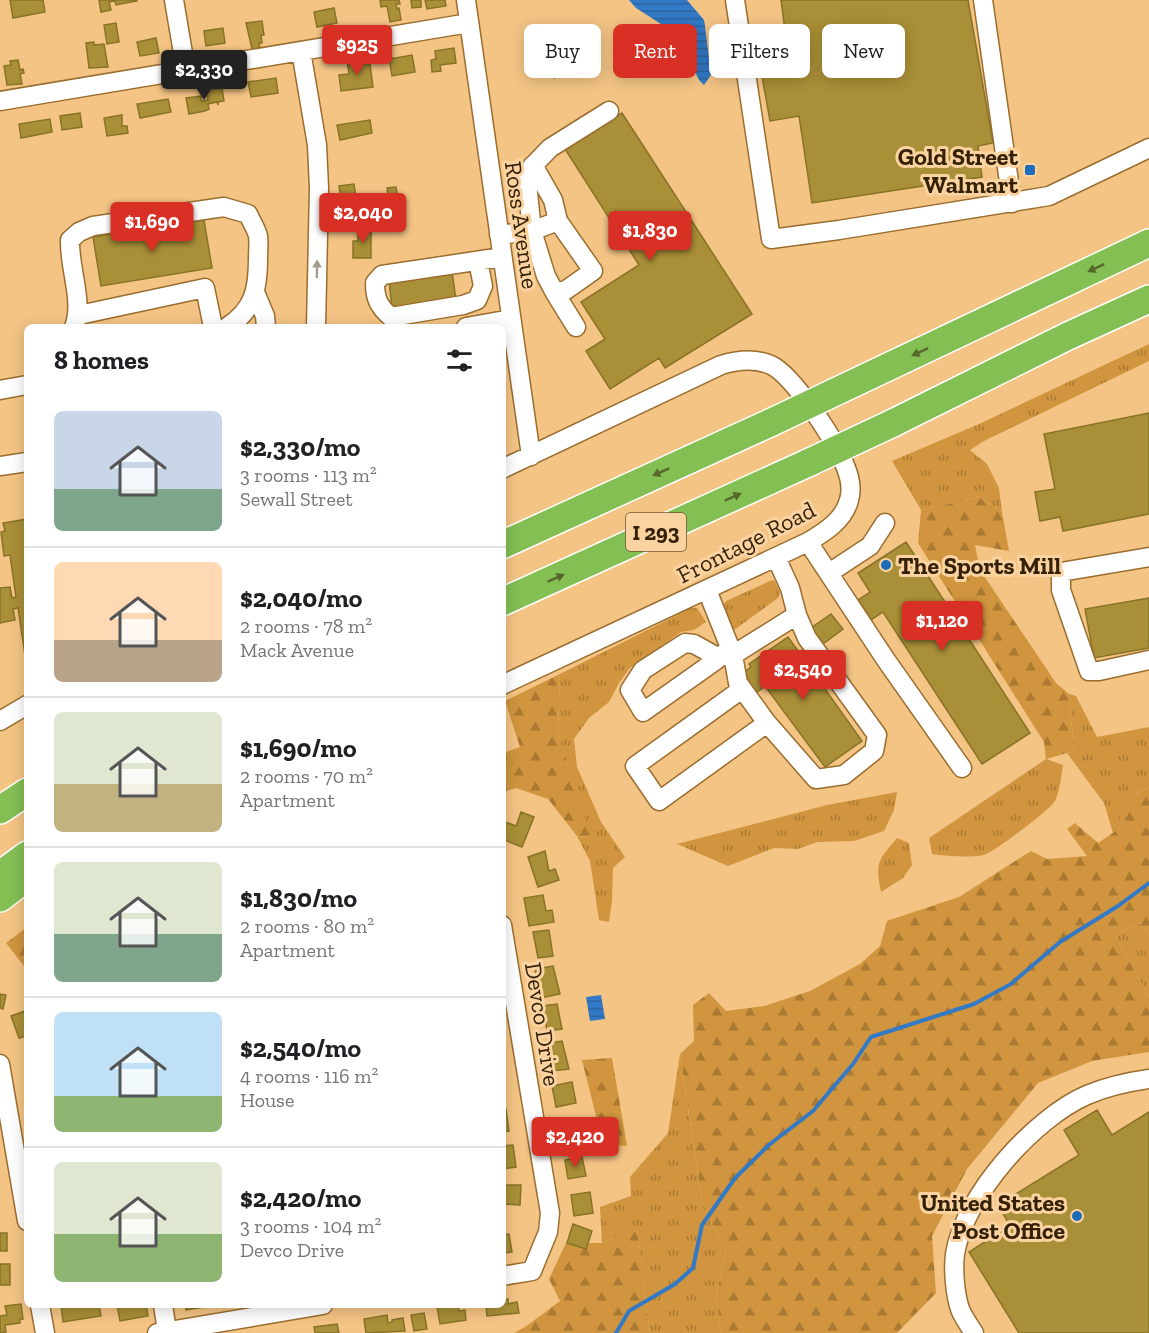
<!DOCTYPE html>
<meta charset="utf-8">
<style>
:root{--surface:#fff;--page:#f6f6f6;--text:#202124;--muted:#757577;--line:#e0e0e0;--accent:#d93025}
body{margin:0;font-family:"Zilla Slab",serif;background:var(--page);color:var(--text);height:100vh;display:flex;flex-direction:column;font-size:22px;white-space:nowrap}
*{box-sizing:border-box;margin:0}
p{font-size:20px;color:var(--muted)}
.icon{flex:none;width:33px;height:33px;fill:none;stroke:currentColor;stroke-width:2;stroke-linecap:round;stroke-linejoin:round}
.map{position:relative;flex:1;overflow:hidden}
.drawer{position:absolute;left:24px;top:324px;width:482px;height:984px;display:flex;flex-direction:column;background:var(--surface);border-radius:9px;box-shadow:0 3px 15px #0003}
.drawer>*{flex:none}
.hud{position:absolute;left:524px;top:24px;width:536px;height:54px;display:flex;gap:12px}
.price{position:absolute;translate:-50% -51px;padding:0 14px;border-radius:6px;background:var(--accent);color:#fff;font-size:20px;line-height:39px;filter:drop-shadow(0 2px 3px #0008)}
.price::after{content:'';position:absolute;left:50%;top:36px;width:18px;height:14px;margin-left:-9px;background:inherit;clip-path:polygon(0 0,100% 0,50% 100%)}
.price.current{background:#222;color:#fff}
ul{padding:0;list-style:none}
li{display:flex;align-items:center;gap:18px;height:150px;padding:0 30px}
li+li{border-top:2px solid var(--line)}
li span{display:grid;place-items:center;flex:none;width:168px;height:120px;border-radius:9px;color:#555}
li>.icon{margin-inline-start:auto}
span .icon{width:72px;height:72px;fill:#fffc;stroke-width:1}
li b{font-size:26px}
h2{display:flex;justify-content:space-between;align-items:center;height:72px;padding:0 30px;font-size:26px}
.tag{padding:0 21px;border-radius:9px;background:var(--surface);box-shadow:0 3px 15px #0003;font-size:21px;line-height:54px}
.tag.current{background:var(--accent);color:#fff}
.map>svg:first-child{display:block}
</style>
<div class="map">
<svg width="1149" height="1333" viewBox="0 0 1149 1333">
<defs>
<pattern id="grass-tufts" width="24" height="20" patternUnits="userSpaceOnUse" patternTransform="scale(1.5)"><rect width="24" height="20" fill="#d0953e"/><path d="M3 7l-1-3M5 7V3M7 7l1-3M15 17l-1-3M17 17v-4M19 17l1-3" fill="none" stroke="#aa7932"/></pattern>
<pattern id="forest-firs" width="22" height="20" patternUnits="userSpaceOnUse" patternTransform="scale(1.5)"><rect width="22" height="20" fill="#d0953e"/><path d="M5 1l3.5 6h-7zM16 11l3.5 6h-7z" fill="#aa7932"/></pattern>
<pattern id="water-rules" width="6" height="5" patternUnits="userSpaceOnUse" patternTransform="scale(1.5)"><rect width="6" height="5" fill="#3279c6"/><path d="M0 2.5h6" fill="none" stroke="#2b639f"/></pattern>
</defs>
<rect width="100%" height="100%" fill="#f4c485"/>
<path fill="url(#grass-tufts)" d="M1149 344V361L984 441 970 450 987 464 999 488 1002 512 979 497 921 510 892 461 979 424Z
M772 580 775 581 780 592 778 598 734 630 728 631 723 606 726 601Z
M691 608H697L706 622 694 630 681 632 629 669 619 683 609 702 589 718 574 739 577 767 601 822 625 857 613 868 612 901 609 922 599 920 590 861 577 836 589 837 558 733 560 674Z
M1069 694 1076 696 1097 737 1149 727V787L1136 794 1120 828 1113 833 1104 803 1067 753 1074 751Z
M1046 759 1063 765C1061 777 1060 790 1055 801 1050 810 994 852 984 855 967 858 949 856 932 854L929 838Z
M897 792 894 810 884 831 854 841 817 842 798 849 774 848 728 866 677 844 827 805Z
M897 838 909 843 912 865 903 878 881 892C875 862 878 861 897 838Z
M1141 923 1149 935V997L1114 934Z
M680 1054 703 1208 726 1249 716 1297 721 1333H650L637 1228 602 1243 600 1207 631 1196 630 1177 668 1133Z"/>
<path fill="url(#forest-firs)" d="M979 497 1002 512 1009 551 975 545 980 570 1056 683 1069 694 1074 751 1046 759 1044 742 918 543 921 510Z
M560 674 558 733 590 837 577 836 548 799 516 788 503 792V753L520 747 505 701Z
M1149 787V935L1141 923 1114 934 1149 997V1052L1092 1061 1038 1083 967 1169 932 1236 936 1293 897 1333H721L716 1297 726 1249 703 1208 680 1054 694 1041 693 1005 709 993 726 1011 764 1006 810 991 860 964 880 946 887 921 959 897 1031 851 1047 859 1087 856 1067 829 1075 823 1098 843 1120 828 1119 804Z
M27 927V970L6 943Z
M612 1058 627 1146 603 1144 582 1060Z
M637 1227 650 1333H514L525 1327 560 1301 549 1279 566 1243H602Z"/>
<path fill="url(#water-rules)" d="M629 0H687L704 20 705 26 711 75 704 85C690 74 697 55 686 40L636 8Z
M601 995 605 1019 590 1021 586 997Z"/>
<g fill="none" stroke-linecap="round" stroke-linejoin="round">
<path stroke="#3279c6" stroke-width="4" d="M616 1333 629 1311 675 1284 693 1268 702 1225 735 1178 770 1144 813 1111 853 1064 871 1037 974 1004 1011 984 1060 942 1118 906 1149 883"/>
</g>
<path fill="#a98f37" stroke="#887326" stroke-width="1.5" d="M10 0H43L45 12 13 18Z
M99 0H137V1L116 5 115 1 109 2 111 10 101 12Z
M380 0H399L400 4H396L397 9 399 8 401 20 390 22 387 6 381 7Z
M411 0H421V7L412 8Z
M425 0H445L446 6 427 9Z
M781 0H968L993 143 978 146 982 177 812 203 799 116 770 121 756 43 786 38Z
M334 8 337 23 317 27 314 12Z
M262 21 264 35H261L262 43H259L260 48 252 49 246 23Z
M116 23 119 42 107 44 104 25Z
M223 28 225 43 206 46 204 31Z
M568 37 583 60 554 78 540 54Z
M156 38 159 53 140 56 137 42Z
M94 42V45L104 44 108 67 89 68 86 43Z
M454 48 456 63 440 65 441 71 432 72 431 60 436 59 435 51Z
M412 55 415 72 392 76 389 59Z
M366 58 367 64H370L373 87 341 91 339 75 349 74 347 60Z
M18 60 20 70 23 69 24 73 20 74 22 84 7 85 4 66 11 65 10 61Z
M276 78 278 93 251 97 248 82Z
M222 88 224 101 218 102V105L217 102 208 104 209 109 205 111 189 114 186 98 201 96V101L208 100 206 91Z
M168 99 171 112 140 118 137 104Z
M80 113 82 127 62 130 60 116Z
M622 113 752 314 665 368 659 358 610 389 586 351 605 339 581 302 639 265 565 149Z
M122 115V126H127L128 133 107 136 104 118Z
M50 119 52 132 21 138 19 124Z
M370 120 372 133 340 140 337 125Z
M354 184 357 203 342 205 339 186Z
M396 187 398 199 389 201 387 188Z
M204 220 212 268 101 286 93 237Z
M358 227H371V258H353V241H358Z
M452 271 456 300 392 310 389 280Z
M1149 413V514L1063 531 1060 517 1040 521 1035 492 1055 489 1044 434Z
M27 519V662H26L18 608 13 609 15 620 0 623V588L10 587 12 598 16 597 10 555 4 556 1 532 5 531 3 523Z
M906 542 1030 733 982 764 883 612 871 620 858 600 870 592 858 573Z
M1149 598V648L1094 658 1085 609Z
M831 614 843 629 823 644 811 628Z
M788 637 862 741 825 767 765 686 755 694 741 674 751 667 749 664Z
M521 812 534 817 522 847 502 839 503 821 516 826Z
M545 851 549 871 555 869 559 880 538 887 528 857Z
M543 895 546 911 552 910 554 922 529 926 524 898Z
M549 930 553 956 538 958 533 932Z
M553 966 560 994 540 998 535 969Z
M0 994 6 995 3 1009 0 1008Z
M557 1004 562 1029 547 1031 543 1006Z
M25 1011 27 1036 19 1038 11 1016Z
M562 1041 569 1069 551 1071 548 1051H550L549 1043Z
M572 1082 576 1103 556 1107 552 1086Z
M502 1109H506L509 1131 502 1132Z
M1097 1110 1112 1135 1149 1112V1333H1019L969 1252 1010 1226 998 1205 1079 1155 1064 1130Z
M577 1121 579 1139 563 1141 560 1124Z
M513 1145 516 1167 502 1169V1146Z
M582 1157 586 1176 568 1179 565 1160Z
M505 1185H521L520 1205 504 1204Z
M590 1192 593 1213 574 1216 571 1195Z
M573 1224 592 1231 586 1249 567 1243Z
M0 1233H7V1251H0Z
M509 1234 512 1252 502 1253V1235Z
M0 1264H10V1285H0Z
M502 1299H508V1304L517 1302 519 1313 487 1316 486 1305H502Z
M21 1304 23 1319H20V1323L5 1325 6 1332 0 1333V1316L7 1315 5 1306Z
M61 1305H99L101 1316 63 1322Z
M117 1305H146L148 1316 120 1321Z
M185 1305H217L186 1310Z
M458 1305 459 1311 465 1310 466 1320 440 1324 437 1307Z
M424 1313 427 1329 414 1331 411 1315Z
M387 1315 388 1323 392 1322V1320L403 1318 405 1331 366 1333 364 1319Z
M337 1324 339 1333H315L314 1327Z"/>
<g fill="none" stroke-linecap="round" stroke-linejoin="round">
<defs>
<path id="minor" d="M174 0 186 71
M466 0 531 456
M735 0 771 239 839 230 1049 196 1149 148
M983 0 1012 203
M301 51 317 145 319 188 316 327
M0 101 469 23
M533 165 553 200 558 221 532 231 546 276 555 293 566 290 593 271 558 221
M499 235 532 231 526 173 550 148 609 111
M478 261 483 286 477 300 463 305 391 317C379 307 375 299 375 283L382 275 502 257
M255 292 265 316 266 327
M555 293 576 327
M79 315 205 288 213 327
M74 327C84 302 69 268 70 240L79 232 93 226 224 207 248 214C251 221 256 228 258 236 259 243 258 252 258 259 258 289 254 310 227 327
M466 327 511 319
M0 390 27 385
M0 466 27 462
M502 469 721 365C737 360 755 358 771 365 794 376 837 443 846 468 850 478 852 490 849 500 844 520 825 532 808 542L502 685
M808 542 886 660 962 768
M1149 557 1061 572V590L1089 671H1099L1149 660
M829 573 870 546 885 523
M707 590 733 655 797 615 790 588 776 557
M733 655 738 683 767 723 816 779 844 775 874 751 877 735 807 638 797 615
M719 658 694 644 685 643 643 670 630 690 643 712 715 661 730 648
M742 689 635 766 659 801 767 723
M0 721 27 705
M502 925 550 1213 548 1232 532 1271 502 1276
M0 1064 27 1221
M40 1305 45 1333
M163 1305 167 1331
M157 1333 323 1305
M974 1333C969 1325 963 1317 960 1309 955 1294 953 1270 955 1254 964 1196 1034 1118 1087 1095 1106 1087 1128 1082 1149 1079"/>
<path id="highway" d="M871 375 1149 243
M893 423 1068 336 1149 299
M502 545 772 422
M502 602 810 462
M0 810 27 792
M0 875 27 855
M0 898 27 877"/>
</defs>
<use href="#minor" stroke="#9a6d2e" stroke-width="21"/>
<use href="#highway" stroke="#fff" stroke-width="30"/>
<use href="#minor" stroke="#fff" stroke-width="18"/>
<use href="#highway" stroke="#84bf54" stroke-width="27"/>
<defs>
<path id="highway-bridge" d="M772 422 871 375
M810 462 893 423"/>
</defs>
<use href="#highway-bridge" stroke="#fff" stroke-width="30" stroke-linecap="butt"/>
<use href="#highway-bridge" stroke="#84bf54" stroke-width="27"/>
</g>
<defs><path id="oneway-solid" d="M-6-.8H1V-3.2L6.5 0L1 3.2V.8H-6Z" transform="scale(1.5)"/></defs>
<g fill="#58682a">
<use href="#oneway-solid" transform="translate(1096 268) rotate(155)"/>
<use href="#oneway-solid" transform="translate(920 352) rotate(155)"/>
<use href="#oneway-solid" transform="translate(661 472) rotate(156)"/>
<use href="#oneway-solid" transform="translate(733 497) rotate(-24)"/>
<use href="#oneway-solid" transform="translate(556 578) rotate(-24)"/>
</g>
<use fill="#a49b8f" href="#oneway-solid" transform="translate(317 269) rotate(-89)"/>
<g fill="#1f6cbb" stroke="#fad3a1" stroke-width="2">
<rect x="1024" y="164" width="12" height="12" rx="3"/>
<circle cx="886" cy="565" r="6"/>
<circle cx="1077" cy="1216" r="6"/>
</g>
<g text-anchor="middle" dominant-baseline="central" stroke-width="6" stroke-linejoin="round" paint-order="stroke">
<rect fill="#fad3a1" stroke="#6f5635" stroke-width="1.5" x="626" y="513" width="60" height="38" rx="4.5"/>
<g font-size="22" font-weight="bold" fill="#342107">
<text x="656" y="532">I 293</text>
</g>
<g font-size="24" font-weight="bold" fill="#342107" stroke="#fad3a1" text-anchor="end">
<text x="1018" y="156">Gold Street<tspan x="1018" dy="28">Walmart</tspan></text>
<text x="898" y="565" text-anchor="start">The Sports Mill</text>
<text x="1065" y="1202">United States<tspan x="1065" dy="28">Post Office</tspan></text>
</g>
<g font-size="24" fill="#342107" stroke="#fad3a1">
<text transform="translate(522 225) rotate(82)">Ross Avenue</text>
<text transform="translate(746 542) rotate(-27)">Frontage Road</text>
<text transform="translate(543 1024) rotate(81)">Devco Drive</text>
</g>
</g>
</svg>
<b class="price" style="left:357px;top:76px">$925</b>
<b class="price current" style="left:204px;top:101px">$2,330</b>
<b class="price" style="left:363px;top:244px">$2,040</b>
<b class="price" style="left:152px;top:253px">$1,690</b>
<b class="price" style="left:650px;top:262px">$1,830</b>
<b class="price" style="left:942px;top:652px">$1,120</b>
<b class="price" style="left:803px;top:701px">$2,540</b>
<b class="price" style="left:575px;top:1168px">$2,420</b>
<div class="hud">
<a class="tag">Buy</a>
<a class="tag current">Rent</a>
<a class="tag">Filters</a>
<a class="tag">New</a>
</div>
<section class="drawer">
<h2>8 homes<svg class="icon" aria-label="filters" viewBox="0 0 24 24"><path d="M4 7h16M4 17h16"/><circle cx="9" cy="7" r="2"/><circle cx="15" cy="17" r="2"/></svg></h2>
<ul>
<li><span style="background:linear-gradient(#c9d6e8 65%,#7fa58c 0)"><svg class="icon" aria-label="home" viewBox="0 0 24 24"><path d="M3 11l9-7 9 7M6 9v11h12V9"/></svg></span><div><b>$2,330/mo</b><p>3 rooms · 113 m²</p><p>Sewall Street</p></div></li>
<li><span style="background:linear-gradient(#ffd9b3 65%,#b9a48a 0)"><svg class="icon" aria-label="home" viewBox="0 0 24 24"><path d="M3 11l9-7 9 7M6 9v11h12V9"/></svg></span><div><b>$2,040/mo</b><p>2 rooms · 78 m²</p><p>Mack Avenue</p></div></li>
<li><span style="background:linear-gradient(#dfe7d0 60%,#c2b280 0)"><svg class="icon" aria-label="home" viewBox="0 0 24 24"><path d="M3 11l9-7 9 7M6 9v11h12V9"/></svg></span><div><b>$1,690/mo</b><p>2 rooms · 70 m²</p><p>Apartment</p></div></li>
<li><span style="background:linear-gradient(#dfe7d0 60%,#7fa58c 0)"><svg class="icon" aria-label="home" viewBox="0 0 24 24"><path d="M3 11l9-7 9 7M6 9v11h12V9"/></svg></span><div><b>$1,830/mo</b><p>2 rooms · 80 m²</p><p>Apartment</p></div></li>
<li><span style="background:linear-gradient(#bfe0f5 70%,#8fb573 0)"><svg class="icon" aria-label="home" viewBox="0 0 24 24"><path d="M3 11l9-7 9 7M6 9v11h12V9"/></svg></span><div><b>$2,540/mo</b><p>4 rooms · 116 m²</p><p>House</p></div></li>
<li><span style="background:linear-gradient(#dfe7d0 60%,#8fb573 0)"><svg class="icon" aria-label="home" viewBox="0 0 24 24"><path d="M3 11l9-7 9 7M6 9v11h12V9"/></svg></span><div><b>$2,420/mo</b><p>3 rooms · 104 m²</p><p>Devco Drive</p></div></li>
</ul>
</section>
</div>
